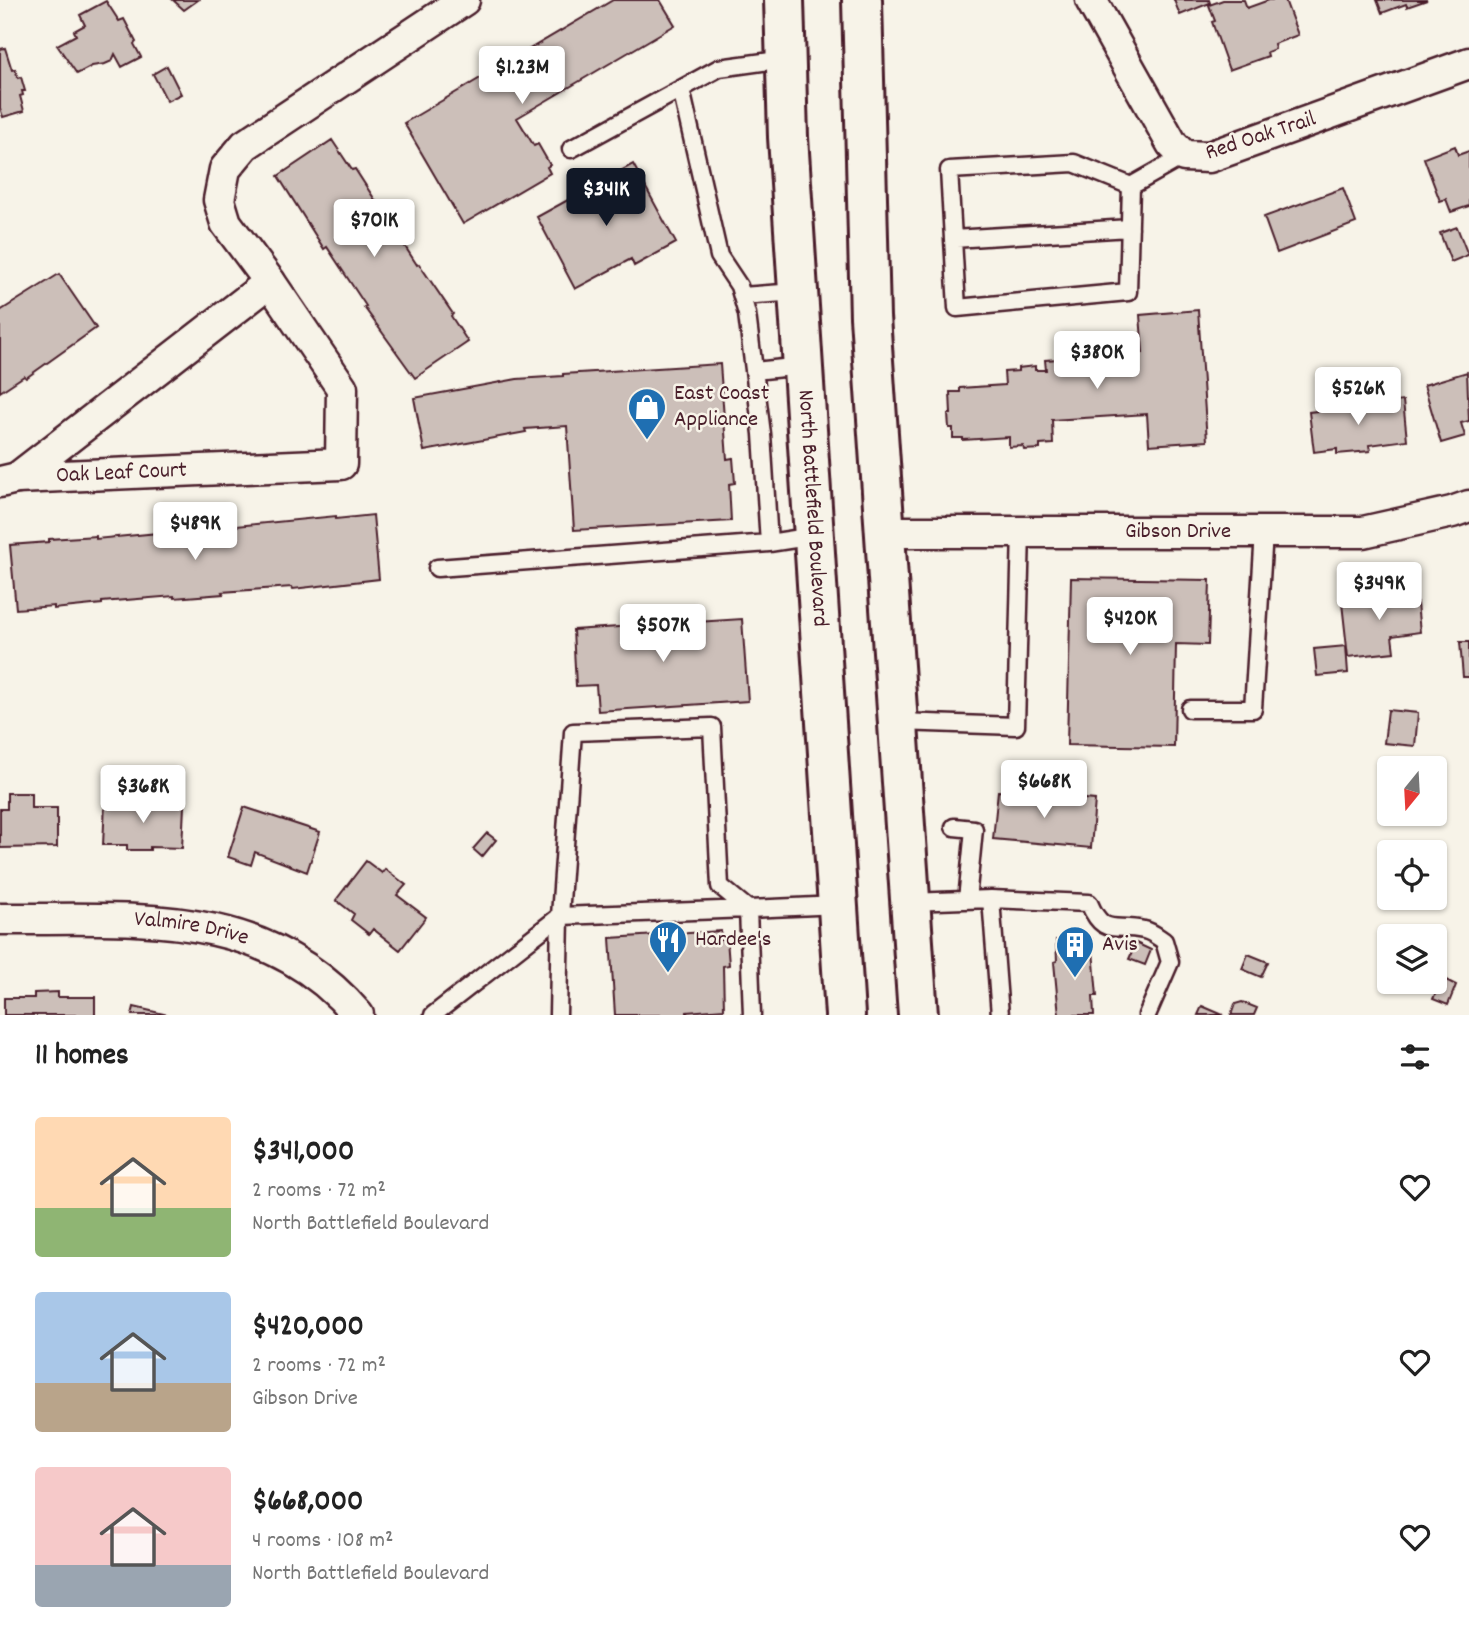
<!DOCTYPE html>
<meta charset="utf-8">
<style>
:root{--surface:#fff;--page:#f6f6f6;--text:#222;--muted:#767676;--accent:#111827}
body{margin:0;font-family:Dekko,sans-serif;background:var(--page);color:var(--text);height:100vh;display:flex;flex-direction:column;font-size:26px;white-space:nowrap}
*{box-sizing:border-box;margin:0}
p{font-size:23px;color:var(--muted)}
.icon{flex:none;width:38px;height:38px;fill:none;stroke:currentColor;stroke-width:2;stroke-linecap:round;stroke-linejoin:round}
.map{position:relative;height:1015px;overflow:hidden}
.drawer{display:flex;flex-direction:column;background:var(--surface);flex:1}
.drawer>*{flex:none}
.needle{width:46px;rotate:198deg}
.tools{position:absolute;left:1377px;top:756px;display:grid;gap:14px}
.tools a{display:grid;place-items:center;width:70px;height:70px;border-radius:7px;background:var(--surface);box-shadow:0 2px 5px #0004;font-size:35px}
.price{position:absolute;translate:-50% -60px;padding:0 16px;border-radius:7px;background:#fff;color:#222;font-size:23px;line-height:46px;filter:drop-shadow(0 2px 4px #0008)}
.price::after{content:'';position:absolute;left:50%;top:42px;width:21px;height:16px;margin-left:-10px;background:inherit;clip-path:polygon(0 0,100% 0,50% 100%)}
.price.on{background:var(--accent);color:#fff}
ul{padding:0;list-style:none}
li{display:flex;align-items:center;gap:21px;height:175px;padding:0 35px}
li span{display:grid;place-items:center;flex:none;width:196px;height:140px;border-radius:7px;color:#555}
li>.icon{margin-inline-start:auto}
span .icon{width:84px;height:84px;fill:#fffc;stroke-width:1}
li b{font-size:30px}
h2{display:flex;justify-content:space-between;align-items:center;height:84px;padding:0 35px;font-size:30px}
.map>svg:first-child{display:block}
</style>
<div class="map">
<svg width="1469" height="1015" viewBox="0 0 1469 1015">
<rect width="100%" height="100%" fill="#f7f3e8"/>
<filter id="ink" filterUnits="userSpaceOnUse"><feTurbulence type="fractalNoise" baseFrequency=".0143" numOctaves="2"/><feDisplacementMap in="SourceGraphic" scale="14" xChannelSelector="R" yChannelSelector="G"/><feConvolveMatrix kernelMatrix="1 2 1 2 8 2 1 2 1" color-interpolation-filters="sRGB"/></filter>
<g filter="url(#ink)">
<path fill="#ccbfb9" stroke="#4a1f2b" stroke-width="2" d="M173 0H198L184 10Z
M613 0H660L675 25 517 118 534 146 538 144 550 165 547 167 550 173 463 224 404 123Z
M1174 0H1209L1210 3 1180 15Z
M1223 0H1244L1247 8 1269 0H1285L1298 35 1274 44 1275 49 1267 52 1268 56 1229 70 1212 22 1215 21 1209 5Z
M1377 0H1427L1407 7 1406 4 1382 13Z
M106 1 119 21 124 19 136 42 134 44 141 57 122 67 115 54 112 61 105 64 92 66 77 74 57 45 76 35 74 31 85 25 80 15Z
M5 48 12 70 15 69 18 78 21 77 25 91H22L23 95 20 96 24 111 3 117 0 108V49Z
M167 66 181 94 167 101 153 74Z
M332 140 352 170 355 169 417 265 419 264 453 314 451 316 468 342 415 378 364 307 366 306 327 247 324 249 278 176Z
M1455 146 1458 155 1469 151V206L1451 212 1446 199 1440 201 1424 158Z
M633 164 676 243 634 266 631 259 575 289 537 217Z
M1343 188 1356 223 1277 253 1264 217Z
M1457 227 1468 255 1451 262 1440 233Z
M59 274 96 328 26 378 24 376 0 392V311Z
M1198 310 1207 441 1149 445 1147 414 1052 420 1053 444 1040 445V449L1024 450 1023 446 1009 447V437L963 440V438H953V428H949L948 414H951L950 392H960V388L1005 385 1004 372 1018 371V368L1035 366V370H1046L1045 360 1143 353 1140 315Z
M720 364 727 459 733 458 735 483 729 484 731 521 574 530 567 426 525 429 526 432 424 451 414 398 517 379 563 376V374Z
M1467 372 1469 421 1461 423 1465 436 1441 443 1424 385Z
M1403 401 1407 440 1369 445 1370 451 1337 454V449L1314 452 1309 412Z
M373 515 379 579 293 589 292 587 222 592 223 594 174 598V596L102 602V604L54 609V606L16 609 10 545 49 542V539L96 536V539L168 532V530L216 525V528L336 516V519Z
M1071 578 1210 580 1208 645 1176 644 1174 747 1067 745Z
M1395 590 1396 596 1416 594 1420 632 1392 636 1394 652 1348 657 1342 603 1371 600V593Z
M742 619 748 701 598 711 596 685 576 686 573 630Z
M1460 642H1469V677H1463Z
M1346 646 1348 673 1317 676 1314 649Z
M1388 710 1418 713 1415 746 1384 743Z
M998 791 1095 800 1091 848 993 839Z
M7 793H31V808H57V847L0 848V809H7Z
M136 793H152V805L184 806 182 848 150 847V850H127V845H103L105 803 135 804Z
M244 807 320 832 307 872 255 852 251 865 228 857Z
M487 833 496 840 482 857 473 849Z
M366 861 382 873 385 869 406 885 397 895 426 917 400 950 373 929 369 934 351 920 354 914 336 900Z
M721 931V940L727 939 729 965 723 966 724 1009 687 1012V1015H615L610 938Z
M1092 939 1097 996H1093L1094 1015H1059L1054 962 1057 961 1056 940Z
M1136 943 1151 950 1145 965 1129 959Z
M1248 954 1268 962 1261 977 1242 969Z
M1442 978 1456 985 1448 1005 1433 999Z
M58 992V997H95V1015H4V998H34V993Z
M1242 1002 1257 1008 1254 1015H1231L1235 1004Z
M1202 1006 1223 1015H1198Z
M134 1007 168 1015H132Z"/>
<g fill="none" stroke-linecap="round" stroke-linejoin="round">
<defs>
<path id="service" d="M681 89 719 256 739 286 747 314 762 434 769 543
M571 149 719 68 785 59
M1074 163 1131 186 1128 292 957 308 949 170Z
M1131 186 1184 156
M953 239 1130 228
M742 296 797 292
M754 371 802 366
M437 568 769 543 814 536
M1190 709H1253L1264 532
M899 722 1016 726 1021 531
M954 827 974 829 967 900
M991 899 1089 903C1104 938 1114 923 1144 930 1151 931 1158 937 1164 941L1170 962 1147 1015
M910 902 991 899 1000 1015
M433 1015 560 916 748 909
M558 1015 560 916 573 732 712 727 720 886 748 909
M752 1015 748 909 839 905"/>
<g id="minor">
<path d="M1091 0 1172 144 1184 156 1209 157 1469 63"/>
<path d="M17 478 270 282"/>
<path id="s1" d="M0 482 17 478 341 464 342 388 270 282 226 223 219 200 225 169 245 145 464 0"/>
<path id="s2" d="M884 532H1363L1452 512 1469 506"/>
<path id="s3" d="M0 919C131 920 264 904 358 1015"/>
</g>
<g id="primary">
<path id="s4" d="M784 0 788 137 845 1015"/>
<path d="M862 0 870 317 918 1015"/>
</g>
</defs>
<use href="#service" stroke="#4a1f2b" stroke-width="21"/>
<use href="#minor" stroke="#4a1f2b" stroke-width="35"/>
<use href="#primary" stroke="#4a1f2b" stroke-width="44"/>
<use href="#service" stroke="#f7f3e8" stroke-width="16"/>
<use href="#minor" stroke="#f7f3e8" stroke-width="30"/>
<use href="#primary" stroke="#f7f3e8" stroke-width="38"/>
</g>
</g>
<defs>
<symbol id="shop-pin" viewBox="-11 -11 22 30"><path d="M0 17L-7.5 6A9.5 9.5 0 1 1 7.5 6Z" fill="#1f6fb2" stroke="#f7f3e8"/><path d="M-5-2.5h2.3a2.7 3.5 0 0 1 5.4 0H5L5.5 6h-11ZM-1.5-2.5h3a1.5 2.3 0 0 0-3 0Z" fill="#fff"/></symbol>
<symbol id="restaurant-pin" viewBox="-11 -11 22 30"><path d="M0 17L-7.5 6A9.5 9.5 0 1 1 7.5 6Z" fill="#1f6fb2" stroke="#f7f3e8"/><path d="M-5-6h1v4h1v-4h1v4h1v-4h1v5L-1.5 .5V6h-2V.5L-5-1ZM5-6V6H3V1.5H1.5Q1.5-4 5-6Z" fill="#fff"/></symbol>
<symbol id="building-pin" viewBox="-11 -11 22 30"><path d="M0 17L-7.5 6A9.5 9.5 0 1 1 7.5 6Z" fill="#1f6fb2" stroke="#f7f3e8"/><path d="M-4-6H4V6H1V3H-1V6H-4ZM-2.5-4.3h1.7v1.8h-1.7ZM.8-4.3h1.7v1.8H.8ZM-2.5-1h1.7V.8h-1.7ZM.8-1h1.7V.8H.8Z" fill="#fff"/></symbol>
</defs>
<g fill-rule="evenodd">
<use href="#shop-pin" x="625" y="385" width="44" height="60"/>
<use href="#restaurant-pin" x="646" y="918" width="44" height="60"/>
<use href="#building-pin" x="1053" y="923" width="44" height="60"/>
</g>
<g text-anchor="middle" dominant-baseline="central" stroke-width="5" stroke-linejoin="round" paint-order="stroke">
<g font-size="23" fill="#4a1f2b" stroke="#f7f3e8">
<text transform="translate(1261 137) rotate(-18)">Red Oak Trail</text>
<text stroke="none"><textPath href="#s1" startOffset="122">Oak Leaf Court</textPath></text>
<text stroke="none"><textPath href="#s4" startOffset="509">North Battlefield Boulevard</textPath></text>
<text stroke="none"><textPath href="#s2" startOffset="294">Gibson Drive</textPath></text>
<text stroke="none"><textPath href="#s3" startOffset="192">Valmire Drive</textPath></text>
</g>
<g font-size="23" fill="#4a1f2b" stroke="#f7f3e8" text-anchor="start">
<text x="674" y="394">East Coast<tspan x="674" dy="26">Appliance</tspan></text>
<text x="695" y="940">Hardee's</text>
<text x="1102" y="945">Avis</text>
</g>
</g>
</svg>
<div class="tools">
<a><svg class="needle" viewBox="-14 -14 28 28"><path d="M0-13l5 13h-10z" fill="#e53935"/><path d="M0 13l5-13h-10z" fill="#767676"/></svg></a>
<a><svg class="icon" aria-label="locate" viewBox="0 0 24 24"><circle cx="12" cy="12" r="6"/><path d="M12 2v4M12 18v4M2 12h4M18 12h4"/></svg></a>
<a><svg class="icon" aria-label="layers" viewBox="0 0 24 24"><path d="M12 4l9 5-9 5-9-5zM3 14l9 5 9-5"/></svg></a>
</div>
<b class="price" style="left:522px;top:106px">$1.23M</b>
<b class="price on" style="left:606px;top:228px">$341K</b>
<b class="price" style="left:374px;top:259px">$701K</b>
<b class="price" style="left:1097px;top:391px">$380K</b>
<b class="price" style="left:1358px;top:427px">$526K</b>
<b class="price" style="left:195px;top:562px">$489K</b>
<b class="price" style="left:1379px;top:622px">$349K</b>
<b class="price" style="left:1130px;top:657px">$420K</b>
<b class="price" style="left:663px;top:664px">$507K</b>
<b class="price" style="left:1044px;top:820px">$668K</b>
<b class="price" style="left:143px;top:825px">$368K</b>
</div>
<section class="drawer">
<h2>11 homes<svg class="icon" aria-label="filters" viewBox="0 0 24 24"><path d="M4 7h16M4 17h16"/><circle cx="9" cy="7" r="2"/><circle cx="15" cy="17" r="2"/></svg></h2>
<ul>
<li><span style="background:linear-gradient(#ffd9b3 65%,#8fb573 0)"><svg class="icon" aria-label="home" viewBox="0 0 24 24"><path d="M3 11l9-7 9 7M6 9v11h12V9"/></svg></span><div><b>$341,000</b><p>2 rooms · 72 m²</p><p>North Battlefield Boulevard</p></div><svg class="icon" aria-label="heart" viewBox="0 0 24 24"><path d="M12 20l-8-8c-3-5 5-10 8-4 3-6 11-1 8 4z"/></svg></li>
<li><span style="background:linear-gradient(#a9c7e8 65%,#b9a48a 0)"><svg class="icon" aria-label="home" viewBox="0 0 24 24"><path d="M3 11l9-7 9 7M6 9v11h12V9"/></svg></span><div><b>$420,000</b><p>2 rooms · 72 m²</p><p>Gibson Drive</p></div><svg class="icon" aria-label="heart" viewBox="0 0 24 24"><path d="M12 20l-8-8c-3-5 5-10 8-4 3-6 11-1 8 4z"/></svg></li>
<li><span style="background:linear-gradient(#f6c9c9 70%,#9aa5b1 0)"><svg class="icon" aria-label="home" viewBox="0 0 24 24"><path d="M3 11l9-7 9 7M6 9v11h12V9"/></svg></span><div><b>$668,000</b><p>4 rooms · 108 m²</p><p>North Battlefield Boulevard</p></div><svg class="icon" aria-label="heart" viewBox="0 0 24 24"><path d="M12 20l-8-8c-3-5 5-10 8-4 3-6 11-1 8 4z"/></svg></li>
</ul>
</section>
